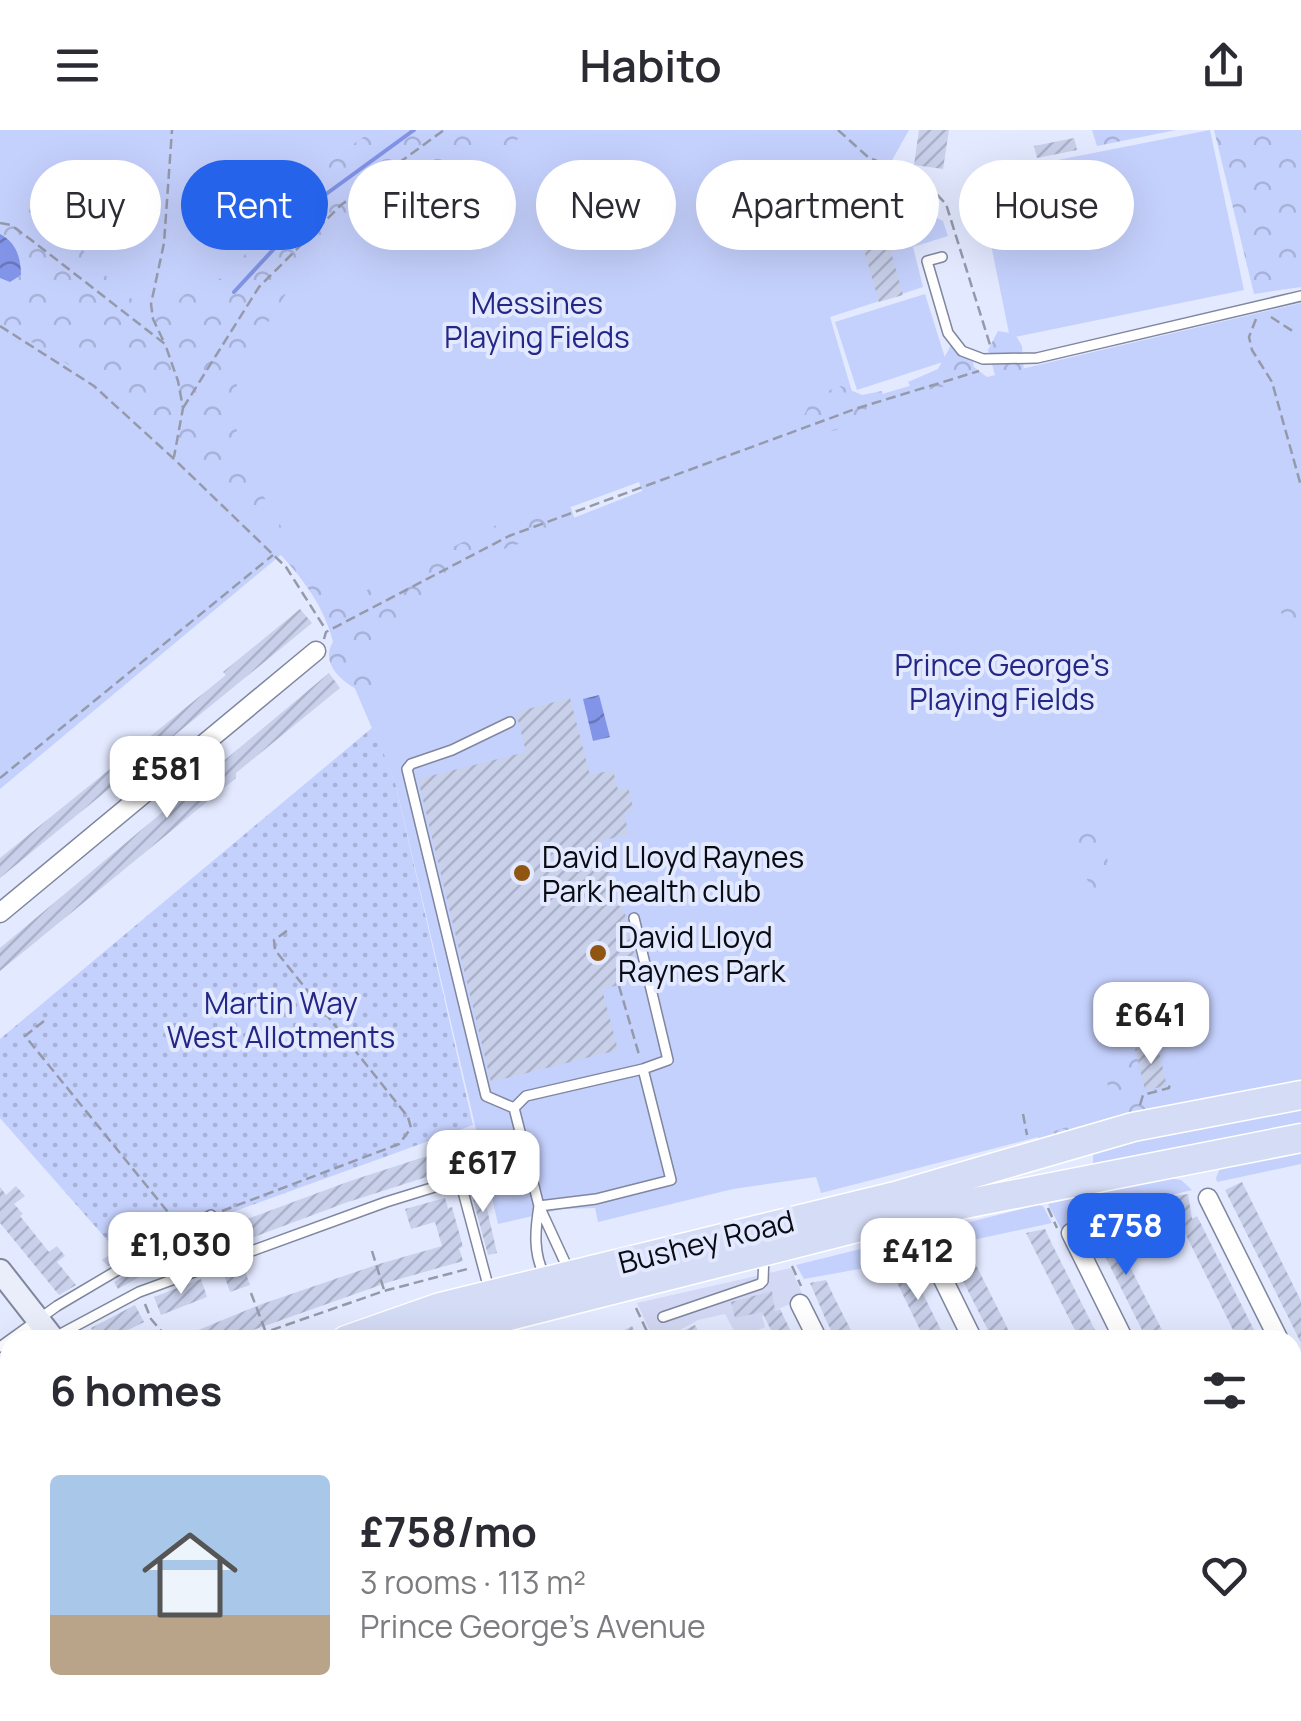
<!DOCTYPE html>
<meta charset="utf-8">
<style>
:root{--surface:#fff;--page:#f7f7f7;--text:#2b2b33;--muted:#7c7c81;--accent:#2563eb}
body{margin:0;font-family:Manrope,sans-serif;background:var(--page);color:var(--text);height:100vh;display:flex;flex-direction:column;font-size:38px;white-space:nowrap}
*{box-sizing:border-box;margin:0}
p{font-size:32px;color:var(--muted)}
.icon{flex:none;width:55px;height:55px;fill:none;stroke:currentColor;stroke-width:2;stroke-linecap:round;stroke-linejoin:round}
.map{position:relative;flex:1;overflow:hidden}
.side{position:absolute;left:0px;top:1200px;width:1302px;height:392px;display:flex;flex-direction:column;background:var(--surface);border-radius:30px 30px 0 0;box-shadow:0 10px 40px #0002}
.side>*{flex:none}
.banner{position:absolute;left:30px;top:30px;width:1242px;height:90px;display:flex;gap:20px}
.price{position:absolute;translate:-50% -85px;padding:0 22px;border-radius:20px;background:#fff;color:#222;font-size:32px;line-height:65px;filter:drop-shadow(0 2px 5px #0008)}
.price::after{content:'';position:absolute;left:50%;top:60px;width:30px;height:22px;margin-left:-15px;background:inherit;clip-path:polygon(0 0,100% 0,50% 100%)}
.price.active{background:var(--accent);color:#fff}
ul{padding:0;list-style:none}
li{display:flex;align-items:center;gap:30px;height:250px;padding:0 50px}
li span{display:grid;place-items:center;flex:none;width:280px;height:200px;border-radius:10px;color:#555}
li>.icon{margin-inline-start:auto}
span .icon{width:120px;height:120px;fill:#fffc;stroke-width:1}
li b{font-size:42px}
h2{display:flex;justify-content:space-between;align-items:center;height:120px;padding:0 50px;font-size:42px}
.pill{padding:0 35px;border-radius:45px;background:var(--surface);box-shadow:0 10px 40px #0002;font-size:35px;line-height:90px}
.pill.active{background:var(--accent);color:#fff}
header{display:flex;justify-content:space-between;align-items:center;height:130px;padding:0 50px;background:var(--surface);font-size:45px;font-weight:600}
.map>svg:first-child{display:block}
</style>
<header><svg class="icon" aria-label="menu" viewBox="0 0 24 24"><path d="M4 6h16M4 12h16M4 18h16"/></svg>Habito<svg class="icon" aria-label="share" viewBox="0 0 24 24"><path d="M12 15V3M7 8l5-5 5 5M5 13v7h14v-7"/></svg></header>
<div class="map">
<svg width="1301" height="1591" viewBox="0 0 1301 1591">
<defs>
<pattern id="forest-crowns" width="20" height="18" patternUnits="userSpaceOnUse" patternTransform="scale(2.5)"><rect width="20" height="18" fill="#c5d1fd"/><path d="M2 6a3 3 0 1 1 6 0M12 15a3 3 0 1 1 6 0" fill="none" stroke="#a8b2d8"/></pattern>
<pattern id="garden-dots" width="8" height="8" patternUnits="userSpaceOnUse" patternTransform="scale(2.5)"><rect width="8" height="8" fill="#c5d1fd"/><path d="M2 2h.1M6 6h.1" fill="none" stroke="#a8b2d8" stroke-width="1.8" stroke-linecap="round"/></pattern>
<pattern id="water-waves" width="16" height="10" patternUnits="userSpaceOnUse" patternTransform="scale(2.5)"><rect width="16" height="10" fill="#8294e7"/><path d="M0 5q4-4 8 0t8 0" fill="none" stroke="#6977ba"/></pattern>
<pattern id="building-hatch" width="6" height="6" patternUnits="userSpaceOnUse" patternTransform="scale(2.5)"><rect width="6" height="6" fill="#c8d0ea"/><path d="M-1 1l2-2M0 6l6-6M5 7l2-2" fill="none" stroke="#aab1c8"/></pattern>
</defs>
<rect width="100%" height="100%" fill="#e3e9ff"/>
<path fill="#d3d9f4" d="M791 1138 804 1168 762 1186 765 1197 738 1208 725 1184 698 1190 662 1210H654L637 1173Z"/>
<path fill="#c5d1fd" d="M0 0H909L877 57 943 91 948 106 913 117 923 157 830 187 855 272 974 237 987 247 1301 173V952L1139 981 821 1063 816 1047 733 1059 598 1092 595 1078 562 1079 498 1094 395 652 335 512 426 455 515 411 642 361 639 352 500 403 332 492 283 423 0 659Z
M1210 0 1244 160 1010 208 977 46Z
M925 164 946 231 857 260 835 192Z
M1301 978V999L1093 1035V1025L1100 1017Z
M1301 1023V1034L1217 1052 1216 1048 1220 1038Z
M1167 1048 1181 1050 1192 1060 1134 1074 1131 1068 1078 1080 1077 1095 1061 1099 1048 1074Z
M1038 1075 1043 1076 1052 1093 940 1117 945 1130 926 1140 920 1128 804 1149 796 1135Z"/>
<path fill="url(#forest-crowns)" d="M374 0H533L483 30 412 64 357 97 287 162 259 207 237 250 235 289 241 327 286 405 333 467 347 470 503 392 564 374 571 378 575 390 571 397C541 410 504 414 476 433 470 437 465 445 460 451 446 467 431 471 411 474 385 505 374 517 373 560L365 563C344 555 319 534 333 512 318 451 265 410 222 368 181 327 139 284 91 250 63 229 30 212 0 193V148L10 152 21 145C21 128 16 112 0 104V69L24 74 39 86 64 83 73 95 79 115 96 137 144 180 159 181 171 177 196 154 227 147 271 92 339 24Z
M1092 0H1176L1097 16Z
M1214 0H1301V157L1254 164Z
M998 201 1015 204 1022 216 1026 271 1004 277 988 220Z
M951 215 973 232 976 249C954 255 935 257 914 264L908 252 938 239Z
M841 256 862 265 882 261 883 266 868 271 864 290 824 304 816 300 804 303 799 295 814 266Z
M1295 453 1301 456V483L1294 490 1281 483 1277 467Z
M1090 687 1098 697 1115 756 1094 762 1070 719 1073 695Z
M1129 856 1134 868 1126 885 1136 925 1145 934 1139 958 1163 960 1167 966V984L1039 1017 1038 1006 1116 982 1101 933 1111 916 1103 913 1101 905 1107 894 1100 876 1106 861Z"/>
<path fill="url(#garden-dots)" d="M373 597 395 652 473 995 213 1089 130 1136 0 988V909Z"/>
<path fill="url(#water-waves)" d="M0 104C16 112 21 128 21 145L10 152 0 148Z
M599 565 610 607 593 611 583 569Z"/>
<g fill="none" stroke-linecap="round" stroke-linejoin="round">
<path stroke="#8294e7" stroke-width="4" d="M234 162 322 67 414 0"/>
</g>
<path fill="url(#building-hatch)" d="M919 0H949L943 39 914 35Z
M1074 8 1077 20 1037 28 1034 16Z
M871 63 888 75 880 87 863 74Z
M900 103 918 112 891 122 903 165 879 172 864 120 888 114 890 120Z
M300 479 312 493 0 748V728L226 545 223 542Z
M329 543 340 558 236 643V648L0 841V818Z
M570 568 590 645 613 640 618 660 628 657 634 681 624 684 629 704 601 711 618 776 623 775 641 850 602 859 618 920 491 952 418 649 526 622 516 582Z
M1157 914 1167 956 1145 960 1135 919Z
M461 1015 467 1034 345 1073 227 1117 220 1099 350 1051Z
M480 1048 497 1123 488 1125 468 1051Z
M1242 1052 1301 1171V1213L1225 1060Z
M16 1056 25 1066 14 1074 23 1084 20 1086 49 1122 57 1116 65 1126 57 1132 76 1155 59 1165 0 1093V1057L6 1065Z
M1188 1064 1192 1089 1197 1086 1259 1210H1238L1180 1093 1173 1096 1167 1085 1164 1068Z
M445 1068 448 1078 452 1077 463 1117 459 1118 463 1131 389 1152 225 1210H174L259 1175 379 1134 442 1116 435 1092 411 1099 405 1079Z
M1103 1084 1117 1111 1167 1210H1147L1086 1088Z
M210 1095 215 1104 118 1159 114 1152Z
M1045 1099 1049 1108 1100 1210H1080L1026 1103Z
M144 1101 151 1111 108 1136 102 1130Z
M967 1117 1004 1191 1013 1210H993L965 1155 949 1123Z
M907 1132 946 1210H925L904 1167 891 1140Z
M243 1135 250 1155 230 1162 223 1142Z
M201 1149 207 1167 161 1185 154 1167Z
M826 1150 835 1169 856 1210H836L826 1190 810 1153Z
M772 1161 775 1181 780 1179 795 1210H776L762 1182 735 1188 731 1172Z
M135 1175 144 1192 109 1210H98L91 1198Z
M695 1195 703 1210H665Z
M632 1196 639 1210H605Z"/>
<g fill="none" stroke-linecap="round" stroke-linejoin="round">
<defs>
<path id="lane" d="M942 127 927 131 948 203 962 221 983 229 1037 228 1301 166
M510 592 452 620 411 634 407 639 486 966 514 978
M514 978 526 966 643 939 668 930 634 788
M514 978 539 1076 569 1141
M539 1076 596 1069 671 1050 643 939
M539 1076C535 1101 533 1124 545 1146
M663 1187 760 1154 763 1151 764 1124
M55 1207 139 1162 386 1072 454 1051 461 1054 490 1163
M0 1217 57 1176 211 1085
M1140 1591 1155 1584"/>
<path id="street" d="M0 783 316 521
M1208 1068 1279 1210
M1071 1103 1124 1210
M938 1139 973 1210
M800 1174 818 1210
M1292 1238 1301 1255
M9 1409 10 1410
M1292 1547 1301 1563
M117 1582 122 1591
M295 1582 300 1591
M488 1582 493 1591
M672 1582 677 1591
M845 1582 850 1591
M999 1582 1003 1591
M1155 1582 1159 1591"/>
<path id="secondary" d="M0 1141 54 1210"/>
<path id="primary" d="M346 1210 440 1177 899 1065 1133 997 1301 965
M415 1210 904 1086 1301 1008
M0 1376 10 1367
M0 1397 10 1392
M1273 1591 1286 1582"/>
</defs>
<use href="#lane" stroke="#7f869e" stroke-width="12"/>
<use href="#street" stroke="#7f869e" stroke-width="21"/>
<use href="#secondary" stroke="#7f869e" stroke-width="26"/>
<use href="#primary" stroke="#fff" stroke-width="31"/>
<path stroke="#959aab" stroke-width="2.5" stroke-dasharray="10 5" stroke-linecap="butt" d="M838 0 868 27 925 52 946 74 991 218
M0 93 11 95 30 109 165 214 178 251 183 278 174 327
M1271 187 1294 202
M1256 189 1249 207 1252 220 1272 252 1301 356
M0 196 94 256 174 329 286 437 326 500
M163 210 153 189 151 174 164 113 172 0
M183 278 259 157 341 75 444 0
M324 509 326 502 509 406 858 278 979 241
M0 648 273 425
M619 856 640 928
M44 891 25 906 176 1092
M1140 975 1143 965 1169 958 1170 953
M1023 984 1027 1005
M1048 1078 1057 1098
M222 1081 399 1014 411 998 408 987 275 820 274 810 291 798
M909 1105 921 1134
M372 1121 384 1160
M792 1136 801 1156
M251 1163 265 1200
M145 1174 151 1189 169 1210
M636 1178 651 1210
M243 1210 384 1161 471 1138"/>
<use href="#lane" stroke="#fff" stroke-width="9"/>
<use href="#street" stroke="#fff" stroke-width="18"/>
<use href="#secondary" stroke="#eaeefa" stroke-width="22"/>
<use href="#primary" stroke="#d5dcf5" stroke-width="28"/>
</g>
<g fill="#8f5511" stroke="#e3e9ff" stroke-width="4">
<circle cx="522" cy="743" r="10"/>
<circle cx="598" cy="823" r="10"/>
</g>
<g text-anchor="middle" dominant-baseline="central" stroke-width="8" stroke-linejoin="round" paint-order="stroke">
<g font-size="30" fill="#242786" stroke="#e3e9ff">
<text x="537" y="172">Messines<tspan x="537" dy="34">Playing Fields</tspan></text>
<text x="1002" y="534">Prince George's<tspan x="1002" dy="34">Playing Fields</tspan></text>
<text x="281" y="872">Martin Way<tspan x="281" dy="34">West Allotments</tspan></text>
</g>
<g font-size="30" fill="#0a0c14" stroke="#e3e9ff" text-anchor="start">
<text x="542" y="726">David Lloyd Raynes<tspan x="542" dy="34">Park health club</tspan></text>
<text x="618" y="806">David Lloyd<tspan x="618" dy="34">Raynes Park</tspan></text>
</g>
<g font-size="30" fill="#0a0c14" stroke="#e3e9ff">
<text transform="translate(706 1111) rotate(-14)">Bushey Road</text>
</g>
</g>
</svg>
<b class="price" style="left:167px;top:691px">£581</b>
<b class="price" style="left:1151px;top:937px">£641</b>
<b class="price" style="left:483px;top:1085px">£617</b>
<b class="price active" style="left:1126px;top:1148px">£758</b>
<b class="price" style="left:181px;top:1167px">£1,030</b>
<b class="price" style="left:918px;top:1173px">£412</b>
<div class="banner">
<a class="pill">Buy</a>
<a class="pill active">Rent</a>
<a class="pill">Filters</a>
<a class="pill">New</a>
<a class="pill">Apartment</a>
<a class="pill">House</a>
</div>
<section class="side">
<h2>6 homes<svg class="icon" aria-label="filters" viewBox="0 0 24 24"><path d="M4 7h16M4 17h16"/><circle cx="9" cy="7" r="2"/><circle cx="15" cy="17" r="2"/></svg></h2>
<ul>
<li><span style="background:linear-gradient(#a9c7e8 70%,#b9a48a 0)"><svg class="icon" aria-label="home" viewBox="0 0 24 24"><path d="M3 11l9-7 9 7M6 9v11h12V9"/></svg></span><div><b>£758/mo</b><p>3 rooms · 113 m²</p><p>Prince George's Avenue</p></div><svg class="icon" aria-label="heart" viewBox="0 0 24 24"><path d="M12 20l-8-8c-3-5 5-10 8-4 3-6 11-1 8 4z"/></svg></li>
</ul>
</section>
</div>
